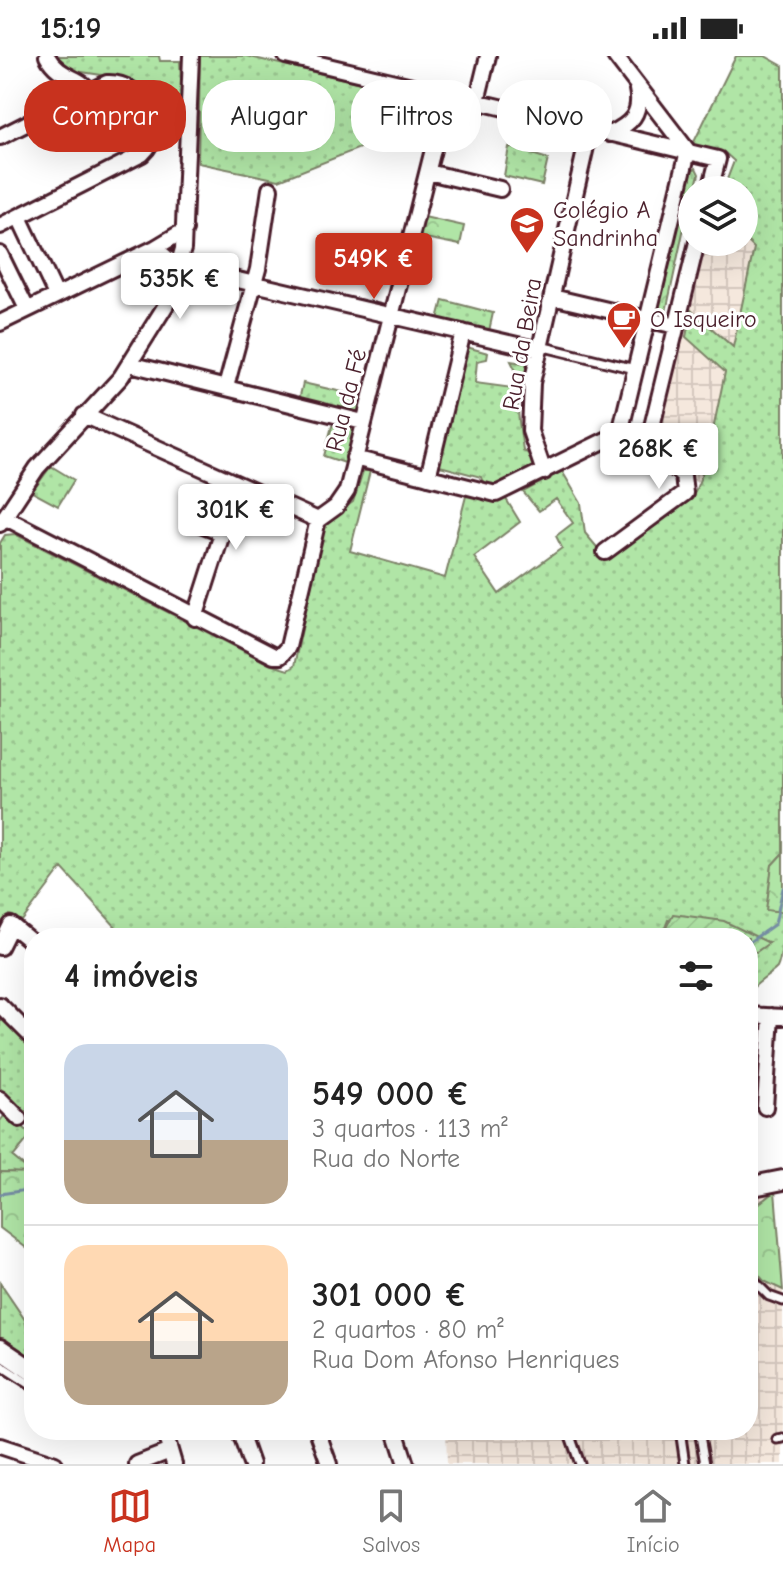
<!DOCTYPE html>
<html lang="pt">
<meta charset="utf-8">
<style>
:root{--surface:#fff;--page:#f6f6f6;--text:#222;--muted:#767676;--line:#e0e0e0;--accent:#c8321e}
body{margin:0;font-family:"Comic Neue",sans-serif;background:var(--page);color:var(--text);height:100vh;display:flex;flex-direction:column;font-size:30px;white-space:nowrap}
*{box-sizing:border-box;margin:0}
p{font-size:26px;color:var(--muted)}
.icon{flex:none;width:44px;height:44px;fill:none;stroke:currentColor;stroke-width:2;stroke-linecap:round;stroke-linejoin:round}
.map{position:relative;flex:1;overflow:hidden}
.details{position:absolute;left:24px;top:872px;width:734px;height:512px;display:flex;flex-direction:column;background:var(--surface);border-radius:32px;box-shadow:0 8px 32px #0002}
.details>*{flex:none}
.top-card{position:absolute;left:24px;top:24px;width:736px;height:72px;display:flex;gap:16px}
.tools{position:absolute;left:678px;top:120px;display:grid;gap:16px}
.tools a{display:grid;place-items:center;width:80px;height:80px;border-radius:50%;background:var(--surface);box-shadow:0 8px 32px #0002;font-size:40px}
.price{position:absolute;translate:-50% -68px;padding:0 18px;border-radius:8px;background:#fff;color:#222;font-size:26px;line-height:52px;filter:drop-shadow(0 2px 4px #0008)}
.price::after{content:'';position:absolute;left:50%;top:48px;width:24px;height:18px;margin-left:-12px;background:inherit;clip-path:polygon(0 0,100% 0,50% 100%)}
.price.selected{background:var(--accent);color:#fff}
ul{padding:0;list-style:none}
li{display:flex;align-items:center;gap:24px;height:200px;padding:0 40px}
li+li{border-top:2px solid var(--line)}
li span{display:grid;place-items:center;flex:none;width:224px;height:160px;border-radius:24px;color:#555}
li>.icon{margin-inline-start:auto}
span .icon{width:96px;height:96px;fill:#fffc;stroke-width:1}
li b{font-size:34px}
h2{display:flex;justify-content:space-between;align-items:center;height:96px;padding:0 40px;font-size:34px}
.chip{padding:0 28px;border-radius:32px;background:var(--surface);box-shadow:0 8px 32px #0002;font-size:28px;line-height:72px}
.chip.selected{background:var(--accent);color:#fff}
.status{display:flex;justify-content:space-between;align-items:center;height:56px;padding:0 40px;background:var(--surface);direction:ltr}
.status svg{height:22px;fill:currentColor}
.menu{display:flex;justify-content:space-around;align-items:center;height:112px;border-top:2px solid var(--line);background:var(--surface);font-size:22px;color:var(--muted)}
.menu a{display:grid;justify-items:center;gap:4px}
.menu .selected{color:var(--accent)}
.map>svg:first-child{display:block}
</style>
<div class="status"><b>15:19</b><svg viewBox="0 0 49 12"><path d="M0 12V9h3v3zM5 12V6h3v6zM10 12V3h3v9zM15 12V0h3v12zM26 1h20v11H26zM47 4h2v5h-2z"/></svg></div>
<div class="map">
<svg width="783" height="1408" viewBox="0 0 783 1408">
<defs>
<pattern id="industrial-grid" width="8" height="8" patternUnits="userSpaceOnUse" patternTransform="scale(2)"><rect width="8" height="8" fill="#f5e8dd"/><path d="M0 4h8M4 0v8" fill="none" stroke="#d4c7be"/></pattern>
<pattern id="grass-dots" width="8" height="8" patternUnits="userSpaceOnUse" patternTransform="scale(2)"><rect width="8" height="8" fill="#b0e5a6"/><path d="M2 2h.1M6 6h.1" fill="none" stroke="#99c48f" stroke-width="1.8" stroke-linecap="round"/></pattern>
<pattern id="forest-crowns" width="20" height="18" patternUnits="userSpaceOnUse" patternTransform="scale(2)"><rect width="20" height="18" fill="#b0e5a6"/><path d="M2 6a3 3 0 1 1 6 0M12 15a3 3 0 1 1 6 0" fill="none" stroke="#99c48f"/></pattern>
<pattern id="garden-furrows" width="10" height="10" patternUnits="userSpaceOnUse" patternTransform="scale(2)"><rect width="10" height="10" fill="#b0e5a6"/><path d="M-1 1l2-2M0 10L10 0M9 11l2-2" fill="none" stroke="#99c48f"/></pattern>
</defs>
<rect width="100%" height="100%" fill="#fff"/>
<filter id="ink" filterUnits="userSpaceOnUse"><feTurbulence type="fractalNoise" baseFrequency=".0125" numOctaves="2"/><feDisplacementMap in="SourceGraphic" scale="16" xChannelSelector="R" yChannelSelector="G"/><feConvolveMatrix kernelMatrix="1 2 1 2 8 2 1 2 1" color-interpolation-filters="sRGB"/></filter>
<g filter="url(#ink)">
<path fill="url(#industrial-grid)" d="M744 182 755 192 733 291 691 255 686 281 725 316 706 408 697 427 651 387 700 186H744Z
M755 1119 775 1135 783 1214V1408H447L446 1374H748V1122Z"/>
<path fill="url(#grass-dots)" stroke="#7d8268" stroke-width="2" d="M56 0H159L160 5H180L182 42 146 39 128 23 75 15Z
M200 0H246L429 43 431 48 422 83 383 73 365 90 279 124 198 107Z
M736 0H765L783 10V797L772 809 767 854 783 856C783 872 783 900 777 912 768 921 757 926 748 937V895L756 896 769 886 668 864 661 882H126L62 812 22 865 10 859 0 876V487L5 479 15 478 269 608 288 614 294 610 325 466 353 446 363 415H370L350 495 445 522 466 440 506 443 520 466 474 501 499 538 562 492 556 480 573 467 556 443 539 455 523 436 562 415 581 447 585 477 606 502 692 443 706 408 725 316 686 281 691 254 733 291 754 192 744 182V134H723L734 105 724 96 698 93 693 88Z
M105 33 123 35 143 52 146 81 136 95 120 65 81 84 66 54Z
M509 91 548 103 542 129 504 120Z
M443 244 493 257 489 275 438 263Z
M463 290 488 297 487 303 477 305 475 327 512 332 516 315 511 305 523 307 526 297 531 299V308C509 331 520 366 523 395L530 398 533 412 499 432 484 431 481 421 436 409Z
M303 327 364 341 361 356 356 359 299 344Z
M344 368 355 370 357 374 348 408 324 400 332 370Z
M51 410 74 424 58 450 32 436Z
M0 958 34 993V1067L0 1032Z
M8 1055 31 1079 13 1101 33 1118 0 1116V1065Z
M0 1227 25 1264 34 1304 0 1281Z"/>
<path fill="url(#forest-crowns)" stroke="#7d8268" stroke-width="2" d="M696 112 699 118 695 134H692L666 256 660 260 657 254 692 114Z
M424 161 464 170 460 189 420 181Z
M783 797V856L766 854 772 809Z
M0 1116 34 1117 33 1197 0 1172Z
M775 1135 783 1234 764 1225 748 1206V1156Z"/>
<path fill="url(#garden-furrows)" stroke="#7d8268" stroke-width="2" d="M673 858 724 865 769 887 756 896 748 895V882H661Z"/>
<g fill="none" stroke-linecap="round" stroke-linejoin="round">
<path stroke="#768ea4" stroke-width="3" d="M748 887 775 868 783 832
M0 1138 34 1133"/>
<defs>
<path id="lane" d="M540 290 635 313
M748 1219 769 1240 783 1245
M0 1309 34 1331
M568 1374 580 1408
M680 1374 685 1408
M699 1374 705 1408
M777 1383 783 1382"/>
<path id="street" d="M47 0C59 23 83 21 89 36
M286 0 718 103 710 134
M615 0 688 95
M477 45 488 0
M610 78C631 68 642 58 637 33
M0 81 107 27C142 25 171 72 142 98L0 170
M428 116 500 133
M19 161 56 239
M155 192 174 208 186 212 539 294
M0 198 27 253
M552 241 676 270
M0 267 155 192 185 174
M130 308 363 366
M226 331 258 213 270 133
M84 359 318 464
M354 402 496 438 620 377 688 95
M544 416 530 375 532 327 590 73
M428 421 463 276
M4 461 274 600H280L288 591 318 464
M190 464 216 474 221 481 195 562
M318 464 336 451 347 435 447 38
M0 468 37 412 121 321 166 249 183 193 191 0
M605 496 685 437 683 420 648 387 697 186
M0 891 11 869 34 888
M0 949 34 983
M748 959 783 961
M0 1043 20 1063
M765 1051 771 960
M164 1374 174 1408
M239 1374 251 1408
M317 1374 329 1408
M395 1374 406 1408
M0 1390 55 1408
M137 1408 170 1395"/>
<path id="secondary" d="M748 1131 783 1124
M0 1293 34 1316"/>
</defs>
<use href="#lane" stroke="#4a1f2b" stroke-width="13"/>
<use href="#street" stroke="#4a1f2b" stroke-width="20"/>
<use href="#secondary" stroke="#4a1f2b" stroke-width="24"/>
<use href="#lane" stroke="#fff" stroke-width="7"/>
<use href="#street" stroke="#fff" stroke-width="14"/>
<use href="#secondary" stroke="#fff" stroke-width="18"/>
</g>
</g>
<defs>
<symbol id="school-pin" viewBox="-11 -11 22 30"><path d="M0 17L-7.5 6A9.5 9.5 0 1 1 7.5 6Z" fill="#c8321e" stroke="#fff"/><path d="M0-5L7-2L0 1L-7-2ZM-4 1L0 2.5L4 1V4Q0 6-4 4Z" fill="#fff"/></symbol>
<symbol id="cafe-pin" viewBox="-11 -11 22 30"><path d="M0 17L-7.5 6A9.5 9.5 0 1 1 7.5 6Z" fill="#c8321e" stroke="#fff"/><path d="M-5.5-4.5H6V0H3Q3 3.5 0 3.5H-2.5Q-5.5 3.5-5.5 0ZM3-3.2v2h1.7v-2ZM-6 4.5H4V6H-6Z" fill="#fff"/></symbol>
</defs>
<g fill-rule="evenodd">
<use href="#school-pin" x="507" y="148" width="40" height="54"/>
<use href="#cafe-pin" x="604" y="243" width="40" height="54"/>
</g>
<g text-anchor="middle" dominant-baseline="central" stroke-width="6" stroke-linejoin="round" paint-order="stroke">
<g font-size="24" fill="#4a1f2b" stroke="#fff" text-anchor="start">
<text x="553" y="154">Colégio A<tspan x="553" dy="28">Sandrinha</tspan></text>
<text x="650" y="263">O Isqueiro</text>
</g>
<g font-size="24" fill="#4a1f2b" stroke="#fff">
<text transform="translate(522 288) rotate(-80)">Rua da Beira</text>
<text transform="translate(346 344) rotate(-76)">Rua da Fé</text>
</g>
</g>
</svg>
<div class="tools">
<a><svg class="icon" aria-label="layers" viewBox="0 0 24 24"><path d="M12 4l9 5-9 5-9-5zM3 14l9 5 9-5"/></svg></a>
</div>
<b class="price selected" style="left:374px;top:245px">549K €</b>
<b class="price" style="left:180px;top:265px">535K €</b>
<b class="price" style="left:659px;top:435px">268K €</b>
<b class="price" style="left:236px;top:496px">301K €</b>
<div class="top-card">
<a class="chip selected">Comprar</a>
<a class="chip">Alugar</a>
<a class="chip">Filtros</a>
<a class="chip">Novo</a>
</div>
<section class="details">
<h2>4 imóveis<svg class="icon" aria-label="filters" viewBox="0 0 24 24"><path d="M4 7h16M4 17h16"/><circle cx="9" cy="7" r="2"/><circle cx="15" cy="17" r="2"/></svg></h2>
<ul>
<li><span style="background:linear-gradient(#c9d6e8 60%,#b9a48a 0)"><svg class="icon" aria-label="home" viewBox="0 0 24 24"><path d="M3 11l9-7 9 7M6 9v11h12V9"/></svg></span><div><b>549 000 €</b><p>3 quartos · 113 m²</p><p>Rua do Norte</p></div></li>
<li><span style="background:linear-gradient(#ffd9b3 60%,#b9a48a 0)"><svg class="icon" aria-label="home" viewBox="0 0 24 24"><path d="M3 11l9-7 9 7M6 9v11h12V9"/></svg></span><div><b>301 000 €</b><p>2 quartos · 80 m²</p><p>Rua Dom Afonso Henriques</p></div></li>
</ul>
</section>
</div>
<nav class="menu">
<a class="selected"><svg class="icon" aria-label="map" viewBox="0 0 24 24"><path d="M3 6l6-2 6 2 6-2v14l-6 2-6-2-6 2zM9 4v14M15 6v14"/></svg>Mapa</a>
<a><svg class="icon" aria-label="saved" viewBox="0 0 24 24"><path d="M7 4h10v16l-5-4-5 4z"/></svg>Salvos</a>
<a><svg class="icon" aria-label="home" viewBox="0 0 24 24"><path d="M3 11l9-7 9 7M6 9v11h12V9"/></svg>Início</a>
</nav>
